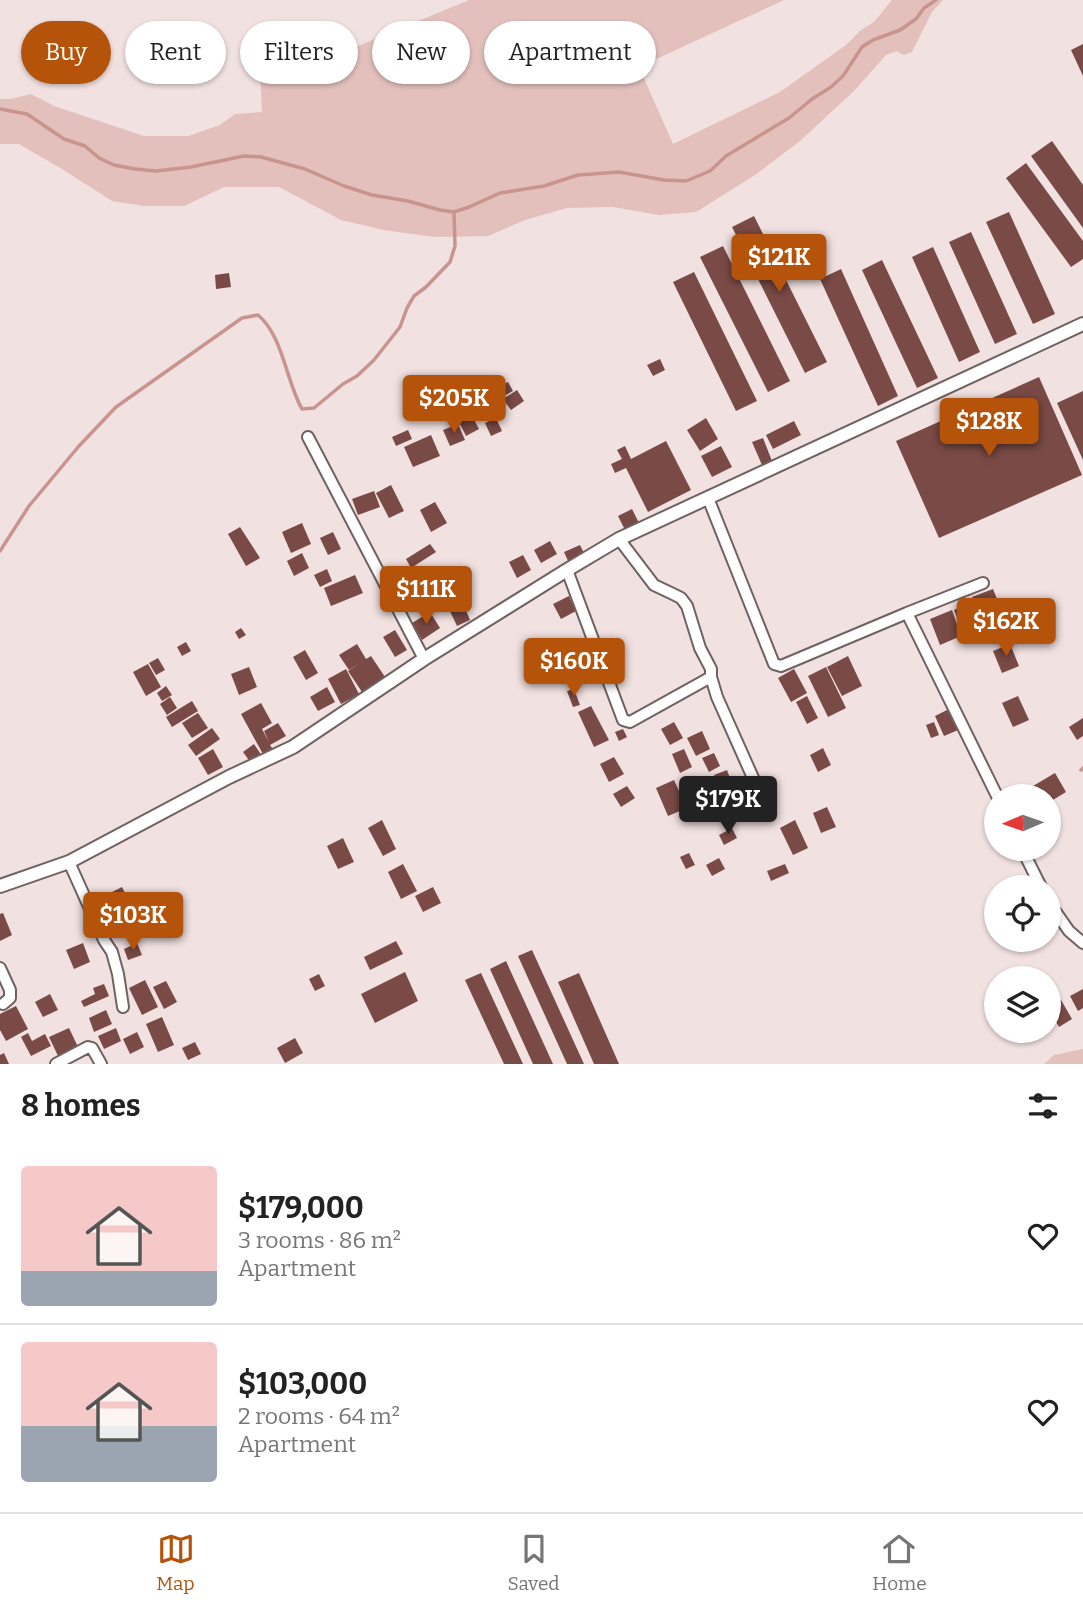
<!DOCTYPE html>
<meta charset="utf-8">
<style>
:root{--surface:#fff;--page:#f6f6f6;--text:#222;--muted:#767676;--line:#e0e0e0;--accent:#b45309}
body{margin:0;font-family:Bitter,serif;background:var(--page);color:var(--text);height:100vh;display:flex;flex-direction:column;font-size:26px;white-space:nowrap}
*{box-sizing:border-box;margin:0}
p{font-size:23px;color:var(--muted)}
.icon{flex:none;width:38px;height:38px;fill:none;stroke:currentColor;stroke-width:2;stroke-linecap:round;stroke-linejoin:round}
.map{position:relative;height:1064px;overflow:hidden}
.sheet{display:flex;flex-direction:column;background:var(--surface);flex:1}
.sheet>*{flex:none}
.guide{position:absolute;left:21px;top:21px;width:700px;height:63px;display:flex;gap:14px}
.needle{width:46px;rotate:268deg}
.controls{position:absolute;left:984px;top:784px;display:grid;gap:14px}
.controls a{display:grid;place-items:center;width:77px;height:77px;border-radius:50%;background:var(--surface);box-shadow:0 2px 5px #0004;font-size:35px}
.price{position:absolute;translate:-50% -60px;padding:0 16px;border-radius:7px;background:var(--accent);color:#fff;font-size:23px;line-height:46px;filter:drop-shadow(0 2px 4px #0008)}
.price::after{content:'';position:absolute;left:50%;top:42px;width:21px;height:16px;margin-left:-10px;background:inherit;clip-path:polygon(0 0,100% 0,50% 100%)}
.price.on{background:#222;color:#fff}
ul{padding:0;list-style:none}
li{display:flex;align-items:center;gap:21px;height:175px;padding:0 21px}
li+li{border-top:2px solid var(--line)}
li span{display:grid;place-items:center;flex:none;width:196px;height:140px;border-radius:7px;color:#555}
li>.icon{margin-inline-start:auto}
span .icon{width:84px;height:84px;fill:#fffc;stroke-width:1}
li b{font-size:30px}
h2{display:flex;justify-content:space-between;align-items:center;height:84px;padding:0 21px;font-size:30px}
.pill{padding:0 24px;border-radius:32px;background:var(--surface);box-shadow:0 2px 5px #0004;font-size:24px;line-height:63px}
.pill.on{background:var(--accent);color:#fff}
.tab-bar{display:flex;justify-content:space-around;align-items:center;height:98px;border-top:2px solid var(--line);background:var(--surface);font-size:19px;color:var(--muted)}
.tab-bar a{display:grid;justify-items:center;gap:4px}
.tab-bar .on{color:var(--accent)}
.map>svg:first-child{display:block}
</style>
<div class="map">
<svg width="1083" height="1064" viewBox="0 0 1083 1064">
<rect width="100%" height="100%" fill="#f1e1e0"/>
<path fill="#e3c0bc" d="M469 0H784L639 67 673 144 780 92 846 45 861 30 874 22 892 0H943L932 12 912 52 903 55 897 51 886 55 854 91 800 141 755 175 696 212 659 215 613 207 567 208 525 220 488 236 434 237 384 230 341 220 279 187H224L184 206H144L112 201 62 169 19 144H0V99H11L31 94 54 106 144 136H188L220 125 235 114 262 112 258 30 287 38 295 72Z
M1083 1049V1064H1044L1054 1055Z"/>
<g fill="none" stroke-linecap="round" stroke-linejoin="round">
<path stroke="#ca948e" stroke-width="3.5" d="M0 109 27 114 64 139 85 146 99 158 114 165 135 169 156 171 191 167 244 156 261 157 305 169 344 186 372 195 408 201 440 210 454 212 469 207 500 193 544 186 578 175 619 172 664 180 686 181 710 171 726 156 789 118 812 99 831 87 843 76 862 47 873 40 900 30 916 19 924 8 936 0
M0 551 29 506 79 446 116 407 242 318 258 315C283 336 286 381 302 409L314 408 343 384 357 376 374 360 400 327 407 308 414 296 426 287 450 262 455 246 454 212
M1081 770 1083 768"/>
</g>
<path fill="#7a4a46" d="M1083 44V76L1071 50Z
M1052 141 1083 185V228L1031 156Z
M1026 163 1083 241V259L1071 267 1006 178Z
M1009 212 1055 314 1033 324 986 222Z
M754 216 827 362 805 373 732 227Z
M971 232 1017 334 995 344 949 242Z
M723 246 790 381 768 392 700 257Z
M933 247 980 352 959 362 912 257Z
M882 260 938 378 917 388 862 270Z
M841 269 898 396 878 406 820 279Z
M694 272 757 401 736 411 673 282Z
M229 273 231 287 216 289 215 275Z
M660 359 665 370 653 376 647 365Z
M1039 377 1082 475 939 538 896 441Z
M508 382 513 391 502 397 497 388Z
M517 390 524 401 511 410 503 399Z
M1083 391V460L1057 403Z
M471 414 479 429 466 436 458 420Z
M496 418 502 431 491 436 485 423Z
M706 418 718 439 700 451 687 430Z
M794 421 801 435 773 449 766 435Z
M458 424 465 440 450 446 443 430Z
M408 430 412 439 396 446 392 437Z
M431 435 440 456 413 467 404 447Z
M763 438 772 461 762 465 752 442Z
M666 441 691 490 648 512 626 468 615 473 611 464 622 459 617 450 625 446 631 459Z
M721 446 732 467 712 477 701 456Z
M391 485 404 511 389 518 376 493Z
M374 491 380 507 358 515 352 499Z
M435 502 447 523 431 532 420 510Z
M632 509 640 525 626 532 618 516Z
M302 523 311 544 291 553 282 532Z
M240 527 260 558 246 566 228 534Z
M333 532 341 549 328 555 320 538Z
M550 541 557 554 541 563 534 550Z
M430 544 436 552 411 568 406 559Z
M580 545 585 555 569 563 564 552Z
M302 553 309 568 294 576 287 561Z
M523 555 531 570 517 578 509 562Z
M327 569 332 581 320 587 314 575Z
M355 575 363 593 331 606 324 588Z
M409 578 419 589 410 598 400 586Z
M993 589 1003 614 982 623 972 597Z
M569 596 576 611 561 619 553 604Z
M971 602 982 628 964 635 954 610Z
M463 603 470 620 457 626 449 609Z
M952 610 961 636 940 645 930 619Z
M430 612 440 628 422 640 412 623Z
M241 628 246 635 239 639 235 632Z
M395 630 407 650 395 657 383 637Z
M186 642 191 651 182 656 177 647Z
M357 644 366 659 371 656 385 677 362 692 348 671 361 663 349 670 339 655Z
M1010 644 1019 666 1002 673 993 651Z
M305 650 318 673 306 680 293 657Z
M567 650 577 675 564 680 554 655Z
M594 655 598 666 585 671 581 660Z
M848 656 862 686 842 696 827 667Z
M158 658 165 670 156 675 149 663Z
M148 664 161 687 146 696 133 672Z
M249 667 257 687 239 695 231 674Z
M826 667 846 708 828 717 808 676Z
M346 669 359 694 341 704 328 679Z
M794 669 807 693 791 702 778 678Z
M166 686 172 695 162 701 157 693Z
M327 687 335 702 318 711 310 697Z
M574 689 580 705 573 707 567 691Z
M807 696 818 718 807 724 796 702Z
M1018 696 1029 720 1013 727 1002 703Z
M170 697 177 708 167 715 160 704Z
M192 701 198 711 172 727 166 717Z
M261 703 272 723 262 729 269 742 264 731 278 723 286 736 270 745 274 751 264 756 241 714Z
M591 706 609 740 594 747 578 712Z
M949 709 958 730 944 736 935 716Z
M198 713 208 728 192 738 182 723Z
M1083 718V736L1077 740 1069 727Z
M674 722 683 738 670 745 661 729Z
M934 722 939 735 931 738 926 725Z
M212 728 220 739 196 756 188 745Z
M623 729 627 737 619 741 615 732Z
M702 731 710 749 696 756 687 738Z
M254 744 262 756 251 763 243 752Z
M823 748 831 765 818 772 810 755Z
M213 749 223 767 208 775 198 758Z
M684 749 692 767 680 773 672 754Z
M714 753 720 766 709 772 702 758Z
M614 757 624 774 609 782 600 764Z
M727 770 731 781 719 786 714 775Z
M1055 773 1066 792 1048 803V796H1039L1033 786Z
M674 780 687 808 668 816 656 788Z
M627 786 635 798 621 807 613 794Z
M729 794 740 814 724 823 713 802Z
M827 807 836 827 821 833 813 813Z
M382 820 396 849 383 856 368 828Z
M795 820 808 848 793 855 780 828Z
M732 828 737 838 724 845 719 835Z
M343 838 354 862 338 869 327 846Z
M689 853 695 865 686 869 680 857Z
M719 858 725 869 712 876 706 865Z
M403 864 417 891 401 899 388 872Z
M785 864 789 873 771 881 767 871Z
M122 887 139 921 123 930 106 895Z
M433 887 441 903 423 912 415 896Z
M3 913 12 935 0 941V914Z
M396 941 403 954 370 970 364 957Z
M83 943 90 962 74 969 66 950Z
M137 943 142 955 128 960 124 949Z
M532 950 584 1064H567L518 956Z
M506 961 553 1064H533L490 969Z
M405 972 418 1001 375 1023 361 994Z
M481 973 523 1064H504L465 980Z
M579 973 619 1064H594L558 982Z
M319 974 325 986 315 991 309 979Z
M145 980 158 1007 142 1015 129 988Z
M166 981 177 1002 164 1009 153 987Z
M104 984 109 996 84 1007 81 1001 95 994 93 988Z
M1083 989V1008L1078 1011 1070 996Z
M50 994 58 1010 43 1017 35 1002Z
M1061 1000 1072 1019 1059 1027 1048 1007Z
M16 1006 28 1029 6 1041 0 1030V1014Z
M106 1010 112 1024 94 1032 89 1018Z
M162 1017 174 1045 158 1052 146 1024Z
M69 1028 79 1049 59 1058 49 1037Z
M116 1028 121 1041 104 1049 98 1036Z
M137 1032 144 1047 130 1054 123 1039Z
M28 1033 32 1041 45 1034 51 1046 31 1056 21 1037Z
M295 1038 303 1053 285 1063 277 1048Z
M195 1042 201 1054 188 1060 182 1048Z
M4 1053 9 1064H0V1055Z"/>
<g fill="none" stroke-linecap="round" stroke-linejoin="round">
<defs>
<path id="minor" d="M308 437 424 659
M708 498 774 664 781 666 907 613 997 796
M619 539 654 585 673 594 681 598 687 606 700 648 711 669V677L717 697 766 807
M567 570 623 720 630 722 711 677
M907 613 983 583
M1022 849 1041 887
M69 862 104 940 112 952 118 974 123 1007
M1048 901 1069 931 1083 943
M0 968 10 990V998L3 1004
M56 1064 88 1047 92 1048 101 1064"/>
<path id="tertiary" d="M0 886 69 862 229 777 293 747 424 659 567 570 619 539 1083 324"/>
</defs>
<use href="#minor" stroke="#706261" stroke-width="14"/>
<use href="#tertiary" stroke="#706261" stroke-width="16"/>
<use href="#minor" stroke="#fff" stroke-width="10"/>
<use href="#tertiary" stroke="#fff" stroke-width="12"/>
</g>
</svg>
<div class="controls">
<a><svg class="needle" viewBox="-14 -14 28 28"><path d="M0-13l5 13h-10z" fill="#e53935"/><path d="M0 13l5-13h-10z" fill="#767676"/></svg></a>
<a><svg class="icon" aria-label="locate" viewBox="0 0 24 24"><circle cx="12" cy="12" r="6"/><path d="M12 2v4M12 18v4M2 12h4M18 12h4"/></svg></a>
<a><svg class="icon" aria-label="layers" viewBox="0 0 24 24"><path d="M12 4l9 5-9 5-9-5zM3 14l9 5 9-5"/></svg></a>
</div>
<b class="price" style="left:779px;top:294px">$121K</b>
<b class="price" style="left:454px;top:435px">$205K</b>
<b class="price" style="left:989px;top:458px">$128K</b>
<b class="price" style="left:426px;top:626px">$111K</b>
<b class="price" style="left:1006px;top:658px">$162K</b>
<b class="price" style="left:574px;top:698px">$160K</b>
<b class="price on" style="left:728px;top:836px">$179K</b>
<b class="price" style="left:133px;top:952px">$103K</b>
<div class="guide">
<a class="pill on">Buy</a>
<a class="pill">Rent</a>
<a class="pill">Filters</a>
<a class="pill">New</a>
<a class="pill">Apartment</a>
</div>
</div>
<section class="sheet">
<h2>8 homes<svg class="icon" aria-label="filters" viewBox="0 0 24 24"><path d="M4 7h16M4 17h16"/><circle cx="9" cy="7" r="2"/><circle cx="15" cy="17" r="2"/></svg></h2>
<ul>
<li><span style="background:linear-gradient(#f6c9c9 75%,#9aa5b1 0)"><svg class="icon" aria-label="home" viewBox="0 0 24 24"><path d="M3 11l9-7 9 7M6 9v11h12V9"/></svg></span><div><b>$179,000</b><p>3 rooms · 86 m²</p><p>Apartment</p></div><svg class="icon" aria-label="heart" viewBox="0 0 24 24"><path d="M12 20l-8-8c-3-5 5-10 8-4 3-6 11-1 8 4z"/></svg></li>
<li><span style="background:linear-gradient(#f6c9c9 60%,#9aa5b1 0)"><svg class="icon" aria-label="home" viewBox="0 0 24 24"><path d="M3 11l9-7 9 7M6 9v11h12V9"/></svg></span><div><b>$103,000</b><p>2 rooms · 64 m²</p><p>Apartment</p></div><svg class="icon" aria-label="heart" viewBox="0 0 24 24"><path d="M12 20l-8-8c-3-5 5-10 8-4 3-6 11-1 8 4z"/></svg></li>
</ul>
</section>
<nav class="tab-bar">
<a class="on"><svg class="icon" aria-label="map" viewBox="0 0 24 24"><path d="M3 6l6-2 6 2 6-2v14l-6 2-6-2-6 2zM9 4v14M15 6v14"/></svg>Map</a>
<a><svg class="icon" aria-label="saved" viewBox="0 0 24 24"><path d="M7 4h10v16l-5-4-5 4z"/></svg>Saved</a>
<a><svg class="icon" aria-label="home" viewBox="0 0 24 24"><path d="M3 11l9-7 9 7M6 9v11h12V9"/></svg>Home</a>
</nav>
